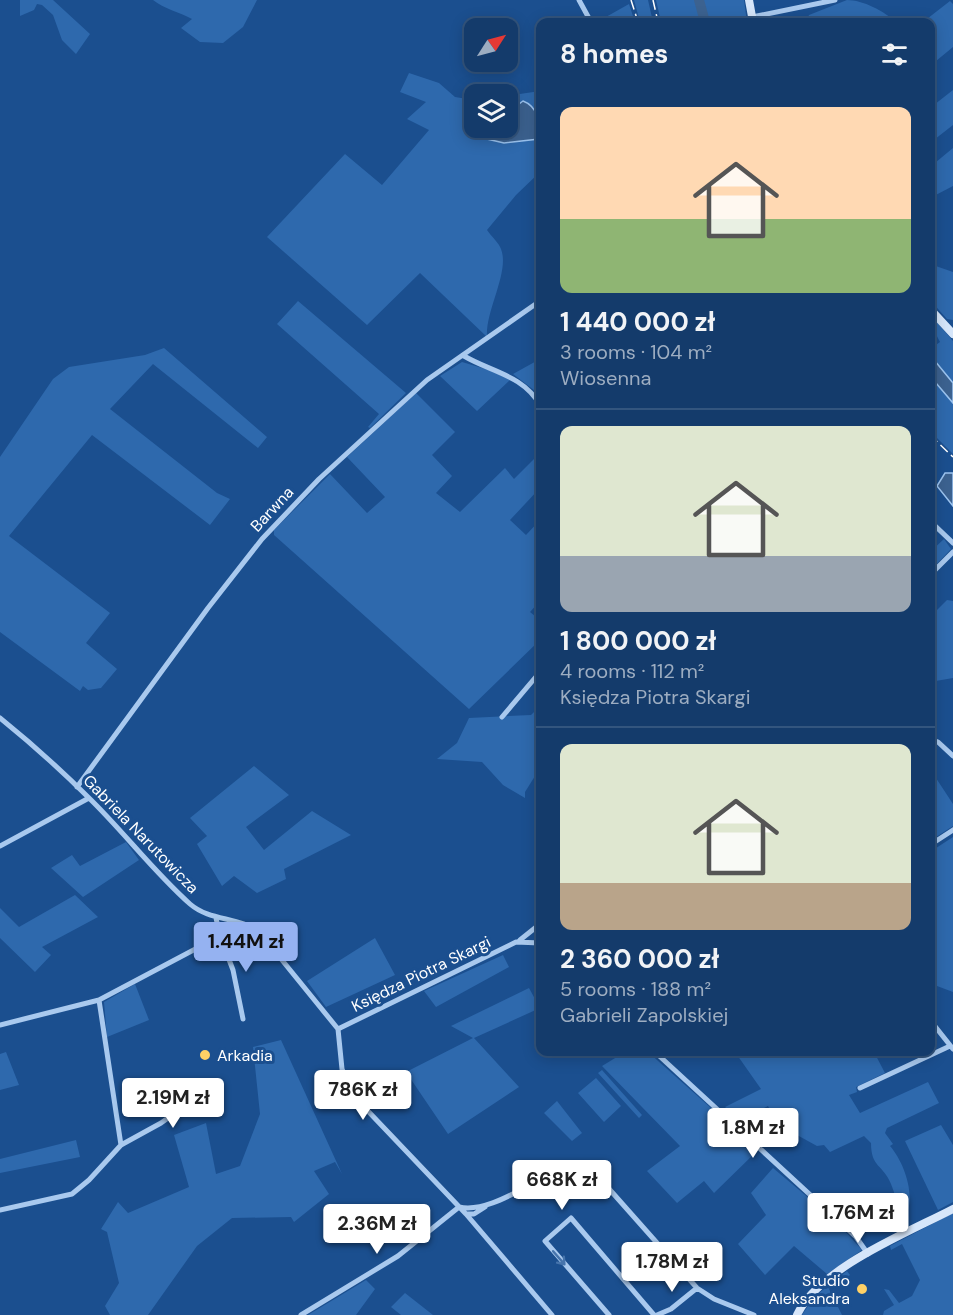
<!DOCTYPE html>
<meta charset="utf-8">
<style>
:root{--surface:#143b6b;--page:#214673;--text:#f1f3f6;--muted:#9dadc1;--line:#33557e;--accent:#95b2f1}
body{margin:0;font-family:"DM Sans",sans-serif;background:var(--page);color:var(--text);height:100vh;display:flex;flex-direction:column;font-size:22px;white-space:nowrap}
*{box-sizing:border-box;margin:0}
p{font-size:20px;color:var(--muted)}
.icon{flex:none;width:33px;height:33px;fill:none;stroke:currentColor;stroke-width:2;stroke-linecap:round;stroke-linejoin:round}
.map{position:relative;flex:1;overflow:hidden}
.side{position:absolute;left:536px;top:18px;width:399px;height:1038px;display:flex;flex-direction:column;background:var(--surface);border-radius:12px;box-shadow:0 3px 15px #0003,0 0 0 2px var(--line)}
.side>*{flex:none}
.needle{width:39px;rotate:54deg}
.fabs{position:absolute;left:464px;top:18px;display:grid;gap:12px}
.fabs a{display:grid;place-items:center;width:54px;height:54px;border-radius:12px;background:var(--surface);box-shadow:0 3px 15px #0003,0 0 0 2px var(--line);font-size:30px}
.price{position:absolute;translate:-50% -51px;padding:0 14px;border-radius:6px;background:#fff;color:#222;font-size:20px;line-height:39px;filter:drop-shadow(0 2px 3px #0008)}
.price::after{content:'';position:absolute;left:50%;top:36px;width:18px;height:14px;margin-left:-9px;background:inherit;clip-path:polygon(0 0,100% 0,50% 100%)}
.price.active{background:var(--accent);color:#111}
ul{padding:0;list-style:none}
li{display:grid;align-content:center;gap:12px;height:318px;padding:0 24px}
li+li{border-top:2px solid var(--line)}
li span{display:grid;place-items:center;height:186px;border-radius:12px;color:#555}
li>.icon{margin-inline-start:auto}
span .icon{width:108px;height:108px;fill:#fffc;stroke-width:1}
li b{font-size:26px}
h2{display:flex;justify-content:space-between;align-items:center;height:72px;padding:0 24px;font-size:26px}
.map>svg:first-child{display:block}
</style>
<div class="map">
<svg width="953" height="1315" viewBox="0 0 953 1315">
<rect width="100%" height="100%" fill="#1b4f8f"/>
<path fill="#2e69ad" d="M20 0H53L90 34 76 54 62 40 53 15 42 5 37 4 34 10 20 16Z
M153 0H257L243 27 223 43 200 42 181 28 192 19C179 12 164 9 153 0Z
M634 0H648L653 22H640Z
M656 0H697L703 22H661Z
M701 0H744L747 22H707Z
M847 0C863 0 884 11 896 22H806L809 15Z
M950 1 953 4V47L930 66V22H923Z
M629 4 635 22H597Z
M409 73 439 83 455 97 474 100V128H507V96L540 91V172L516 195 487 230C491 236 499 243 501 249 510 272 485 311 487 337L420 273 367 325 267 237 345 154 382 185 429 130 407 119 426 102 400 92Z
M953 90V125L930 143V108Z
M953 148V186L930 198V167Z
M930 264 953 272V320L947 319 930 300Z
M298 301 406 393 370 428 368 427 379 414 277 324Z
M930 314 953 341V383L936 364 933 347 940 342 930 323Z
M164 348 267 437 258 448 153 364 110 409 217 493 230 499 210 525 92 435 9 536 110 613 86 643 117 669 101 688 88 690 83 686 80 691 0 632V457L53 379 69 367 145 355Z
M540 359V388L535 391 513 374Z
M462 362 489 370 510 380 477 411 440 376Z
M930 376 953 403V454L930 431Z
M416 393 455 432 432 455 452 476 436 493 460 512 505 468 514 479 540 453V488L510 520 526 535 540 520V601L530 612 540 620V640L469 709 274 535V530L330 474 367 513 385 497 347 457Z
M944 539 951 549 930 571V552Z
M947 600 953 601V678L930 682V617Z
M540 706V768L525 792V798L503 785 482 762 437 759 457 743 469 718 531 715Z
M254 766 289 795 246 827 264 850 312 811 351 835 284 869 286 879 257 893 234 876 222 886 197 844 207 836 190 818Z
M934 775 953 804V826L930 841V777Z
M953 837V992L937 986 930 967V852Z
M126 842 139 860 83 897 51 868 72 855 80 866Z
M75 895 98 917 42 947 51 955 35 972 0 938V908L19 927Z
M375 938 395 975 326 1007 307 981Z
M503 955 509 967 436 1007 424 991Z
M135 984 149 1020 107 1037 104 1002Z
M529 988 540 1008 474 1038 519 1087 448 1134 406 1072 473 1038 451 1026Z
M281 1040 342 1174 335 1162 314 1171 329 1194 294 1222 291 1217 232 1218 197 1246 148 1315H110L105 1306 119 1283 107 1232 101 1229 118 1202 128 1213 189 1187 174 1135 206 1123 216 1174 240 1166 260 1114 253 1047Z
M6 1052 19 1085 0 1090V1054Z
M625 1052H648L738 1132 756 1152 714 1193 704 1181 677 1203 647 1171 680 1146 602 1066Z
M735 1052H874L885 1073 856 1087 857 1092 849 1095 860 1113 928 1082 939 1103 887 1128 885 1133 893 1144 890 1146C903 1161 914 1190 908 1210L900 1211C896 1202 895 1193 891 1184 883 1164 871 1168 871 1143L864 1136 830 1152 824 1145 817 1146 797 1135 791 1121 798 1115 797 1113 777 1123 768 1106 739 1120 725 1107 761 1089Z
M602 1070 642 1115 639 1118 598 1073Z
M596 1078 621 1106 604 1122 578 1093Z
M557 1101 582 1133 572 1141 544 1113Z
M941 1125 953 1145V1202L938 1210 905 1141Z
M76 1140 80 1157 0 1173V1159Z
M773 1168 836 1221 862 1250 827 1274 794 1246 765 1275 738 1244 766 1215 751 1193Z
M953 1213V1315H883L884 1311 894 1305 884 1289 889 1290 899 1303 912 1296 920 1280 902 1244 891 1250 890 1246Z
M847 1271 850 1275 829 1289 842 1315H802L814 1297Z
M366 1280 375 1289 356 1315H308Z
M405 1293 433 1315H401L391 1307Z"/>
<path fill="#3c6290" stroke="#9cc4f0" stroke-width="1.5" d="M523 101C537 106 543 125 539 139L504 143 487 139 478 128H507V113Z
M930 355 953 383V403L930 376Z
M945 473H953V506L937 486Z"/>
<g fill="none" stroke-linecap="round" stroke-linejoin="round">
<path stroke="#3c6290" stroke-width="10" d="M699 0 705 22"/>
<path stroke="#a9c9ee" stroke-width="5" d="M579 0 591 22
M752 17 835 0
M464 356C491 372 523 375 540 405
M930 521 953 543
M930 575 953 552
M502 717 540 672
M0 718C31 743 61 770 89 798 124 832 153 871 190 904 211 922 239 916 260 933L338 1029 342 1069 350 1087 366 1109 466 1214 552 1315
M930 739 938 742 953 756
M77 787 208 608 262 539 319 479 427 380 540 301
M930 845 953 830
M0 846 89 798
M220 936 233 970 243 1019
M520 940 540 924
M930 1020 953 1049
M0 1025 99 1000 220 936 216 918
M338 1029 516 942 540 943
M655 1052 856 1237 868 1254
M860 1088 950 1046
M121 1145 161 1123 209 1089
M0 1210 72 1194 89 1180 121 1145 99 1000
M467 1214H474L485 1207
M301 1315 398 1256 459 1207C494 1215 541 1172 576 1166L595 1173 697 1288 714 1299 754 1315
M609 1315 545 1241 571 1218 654 1315
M657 1315 671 1309 697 1288"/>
<path stroke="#d6e6fa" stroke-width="8" d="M749 0 753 22
M930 309 953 334
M797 1315C819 1268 907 1233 953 1209"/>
<path stroke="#fff" stroke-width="1.5" stroke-dasharray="10 4.5" stroke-linecap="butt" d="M631 0 638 22
M653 0 658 22
M930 435 953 457"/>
</g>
<defs><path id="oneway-shaft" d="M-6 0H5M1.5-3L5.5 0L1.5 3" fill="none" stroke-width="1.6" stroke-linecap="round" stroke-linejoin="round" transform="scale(1.5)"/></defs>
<use stroke="#4674ac" href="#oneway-shaft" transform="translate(559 1258) rotate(49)"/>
<g fill="#ffd166" stroke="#1b4f8f" stroke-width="2">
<circle cx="205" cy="1055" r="6"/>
<circle cx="862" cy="1289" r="6"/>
</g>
<g text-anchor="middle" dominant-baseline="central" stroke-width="6" stroke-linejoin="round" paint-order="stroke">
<g font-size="16" fill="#fff" stroke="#1b4f8f">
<text transform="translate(272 509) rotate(-47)">Barwna</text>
<text transform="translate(141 834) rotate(46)">Gabriela Narutowicza</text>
<text transform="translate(421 974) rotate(-26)">Księdza Piotra Skargi</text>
</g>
<g font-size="16" fill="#fff" stroke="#1b4f8f" text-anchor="start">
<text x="217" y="1055">Arkadia</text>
<text x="850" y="1280" text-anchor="end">Studio<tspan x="850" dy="18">Aleksandra</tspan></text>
</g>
</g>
</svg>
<div class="fabs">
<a><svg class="needle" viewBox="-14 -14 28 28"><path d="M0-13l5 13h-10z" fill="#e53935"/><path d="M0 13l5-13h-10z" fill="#9dadc1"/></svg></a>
<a><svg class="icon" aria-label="layers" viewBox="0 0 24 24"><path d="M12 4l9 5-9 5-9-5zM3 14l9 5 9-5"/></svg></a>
</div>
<b class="price active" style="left:246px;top:973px">1.44M zł</b>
<b class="price" style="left:363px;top:1121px">786K zł</b>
<b class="price" style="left:173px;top:1129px">2.19M zł</b>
<b class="price" style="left:753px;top:1159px">1.8M zł</b>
<b class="price" style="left:562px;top:1211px">668K zł</b>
<b class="price" style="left:858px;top:1244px">1.76M zł</b>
<b class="price" style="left:377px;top:1255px">2.36M zł</b>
<b class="price" style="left:672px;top:1293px">1.78M zł</b>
<section class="side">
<h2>8 homes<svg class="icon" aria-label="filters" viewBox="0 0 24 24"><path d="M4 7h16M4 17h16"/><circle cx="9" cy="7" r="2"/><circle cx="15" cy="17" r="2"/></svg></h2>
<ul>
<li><span style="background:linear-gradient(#ffd9b3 60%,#8fb573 0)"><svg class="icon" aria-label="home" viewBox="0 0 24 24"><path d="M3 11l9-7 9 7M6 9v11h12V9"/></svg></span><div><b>1 440 000 zł</b><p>3 rooms · 104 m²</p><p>Wiosenna</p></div></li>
<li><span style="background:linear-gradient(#dfe7d0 70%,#9aa5b1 0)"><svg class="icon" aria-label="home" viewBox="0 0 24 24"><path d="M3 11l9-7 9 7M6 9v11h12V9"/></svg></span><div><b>1 800 000 zł</b><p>4 rooms · 112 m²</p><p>Księdza Piotra Skargi</p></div></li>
<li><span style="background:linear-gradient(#dfe7d0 75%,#b9a48a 0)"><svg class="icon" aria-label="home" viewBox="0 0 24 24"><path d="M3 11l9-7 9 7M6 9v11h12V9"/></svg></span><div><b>2 360 000 zł</b><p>5 rooms · 188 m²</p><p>Gabrieli Zapolskiej</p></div></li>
</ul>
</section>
</div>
